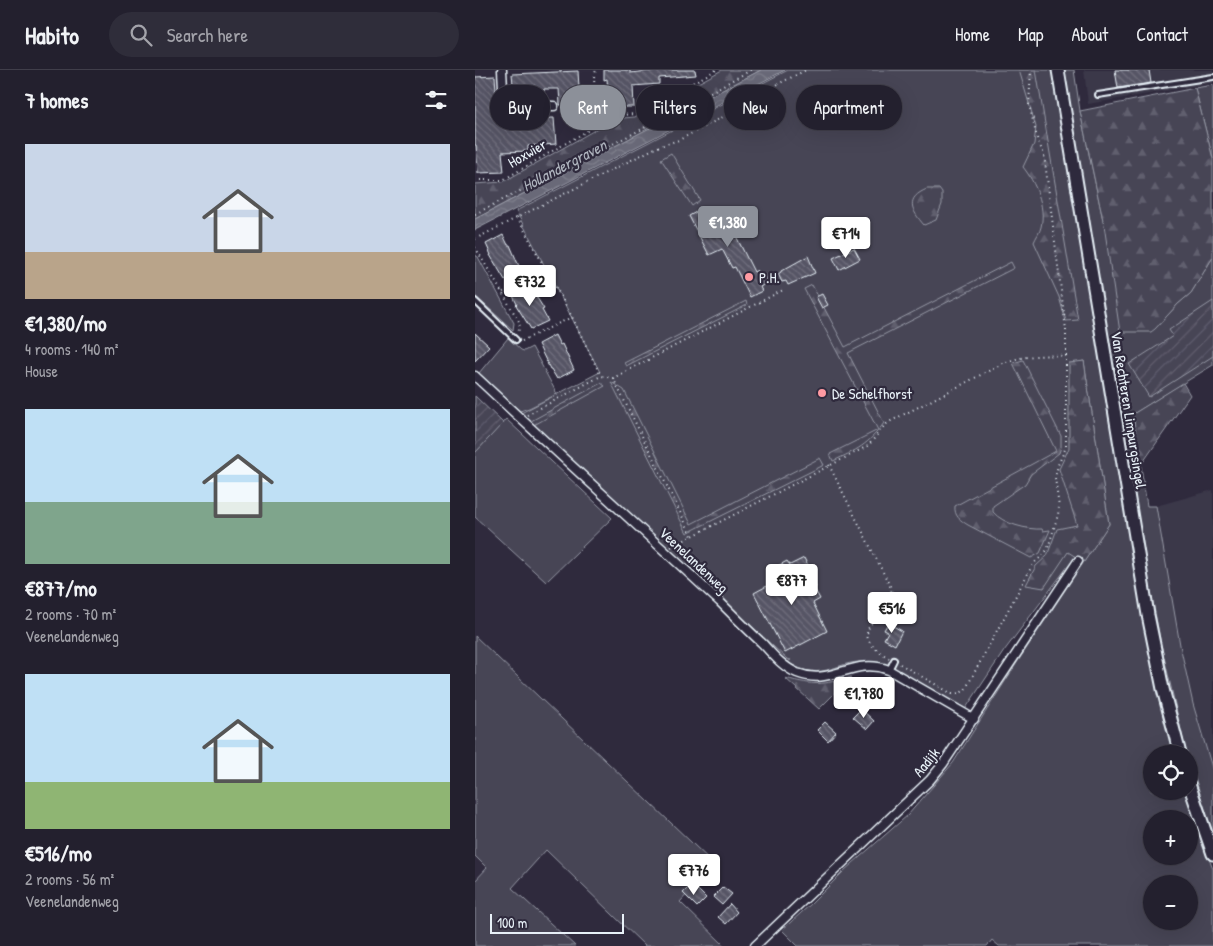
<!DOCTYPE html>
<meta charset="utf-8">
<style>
:root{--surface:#23202e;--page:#2f2d3a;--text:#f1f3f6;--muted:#a3a3aa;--line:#403e4a;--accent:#8c9099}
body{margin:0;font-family:"Patrick Hand",sans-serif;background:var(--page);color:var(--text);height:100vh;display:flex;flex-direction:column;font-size:19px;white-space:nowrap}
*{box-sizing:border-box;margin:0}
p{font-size:16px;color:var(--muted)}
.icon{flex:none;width:28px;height:28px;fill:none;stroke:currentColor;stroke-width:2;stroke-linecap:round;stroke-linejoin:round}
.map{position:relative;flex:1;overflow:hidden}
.side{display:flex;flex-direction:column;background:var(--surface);width:475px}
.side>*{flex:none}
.guide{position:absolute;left:15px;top:15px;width:475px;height:45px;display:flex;gap:10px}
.fabs{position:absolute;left:668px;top:675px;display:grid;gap:10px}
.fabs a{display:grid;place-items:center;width:55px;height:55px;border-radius:50%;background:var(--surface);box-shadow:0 5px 20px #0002,0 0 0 1px var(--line);font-size:25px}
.scale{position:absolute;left:15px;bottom:12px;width:134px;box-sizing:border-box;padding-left:5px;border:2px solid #e8f1f8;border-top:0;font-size:14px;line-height:18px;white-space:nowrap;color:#e8f1f8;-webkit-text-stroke:4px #2f2a3d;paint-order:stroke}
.price{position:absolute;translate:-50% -42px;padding:0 11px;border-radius:5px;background:#fff;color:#222;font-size:16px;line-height:32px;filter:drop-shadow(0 1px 2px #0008)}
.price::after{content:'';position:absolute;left:50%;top:30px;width:15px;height:11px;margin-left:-8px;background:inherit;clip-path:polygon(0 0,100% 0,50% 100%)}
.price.on{background:var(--accent);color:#fff}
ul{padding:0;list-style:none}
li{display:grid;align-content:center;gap:10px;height:265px;padding:0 25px}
li span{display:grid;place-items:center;height:155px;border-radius:0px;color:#555}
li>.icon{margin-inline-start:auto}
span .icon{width:90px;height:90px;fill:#fffc;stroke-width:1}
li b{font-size:21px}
h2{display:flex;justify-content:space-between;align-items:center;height:60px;padding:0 25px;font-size:21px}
.tag{padding:0 18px;border-radius:22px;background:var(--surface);box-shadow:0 5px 20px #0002,0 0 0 1px var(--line);font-size:18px;line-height:45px}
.tag.on{background:var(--accent);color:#fff}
header{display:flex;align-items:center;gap:30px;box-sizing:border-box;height:70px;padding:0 25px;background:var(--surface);border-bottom:1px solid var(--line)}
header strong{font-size:24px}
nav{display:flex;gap:28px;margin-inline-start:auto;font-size:18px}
.search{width:350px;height:45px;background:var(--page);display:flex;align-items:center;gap:12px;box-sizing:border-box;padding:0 18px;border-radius:28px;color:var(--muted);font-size:19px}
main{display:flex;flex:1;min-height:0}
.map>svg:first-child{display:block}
</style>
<header>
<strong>Habito</strong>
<div class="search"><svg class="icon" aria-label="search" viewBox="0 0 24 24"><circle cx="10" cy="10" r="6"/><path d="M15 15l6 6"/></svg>Search here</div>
<nav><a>Home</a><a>Map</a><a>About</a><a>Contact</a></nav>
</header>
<main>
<section class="side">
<h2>7 homes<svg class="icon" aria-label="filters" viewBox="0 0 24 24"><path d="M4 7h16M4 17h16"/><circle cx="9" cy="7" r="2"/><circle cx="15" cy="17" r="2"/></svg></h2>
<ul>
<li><span style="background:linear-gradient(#c9d6e8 70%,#b9a48a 0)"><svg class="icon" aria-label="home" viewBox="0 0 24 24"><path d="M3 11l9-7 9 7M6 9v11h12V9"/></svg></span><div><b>€1,380/mo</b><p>4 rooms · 140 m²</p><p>House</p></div></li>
<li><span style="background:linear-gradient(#bfe0f5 60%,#7fa58c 0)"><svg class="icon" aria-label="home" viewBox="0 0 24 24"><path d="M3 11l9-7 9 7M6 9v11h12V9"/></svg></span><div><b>€877/mo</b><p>2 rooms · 70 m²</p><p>Veenelandenweg</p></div></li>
<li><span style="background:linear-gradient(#bfe0f5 70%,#8fb573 0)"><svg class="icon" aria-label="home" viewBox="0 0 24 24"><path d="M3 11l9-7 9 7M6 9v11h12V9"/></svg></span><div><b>€516/mo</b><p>2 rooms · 56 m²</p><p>Veenelandenweg</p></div></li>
</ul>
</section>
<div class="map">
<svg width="738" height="876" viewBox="0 0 738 876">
<defs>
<pattern id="forest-firs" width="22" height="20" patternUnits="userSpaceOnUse" patternTransform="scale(1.25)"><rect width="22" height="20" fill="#464455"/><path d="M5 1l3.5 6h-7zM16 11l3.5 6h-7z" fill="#615f6e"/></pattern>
<pattern id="garden-furrows" width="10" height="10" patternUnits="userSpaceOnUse" patternTransform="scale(1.25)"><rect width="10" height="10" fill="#464455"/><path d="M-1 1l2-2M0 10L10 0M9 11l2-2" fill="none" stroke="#615f6e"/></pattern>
<pattern id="water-waves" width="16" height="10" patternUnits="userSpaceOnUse" patternTransform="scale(1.25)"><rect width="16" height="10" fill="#696978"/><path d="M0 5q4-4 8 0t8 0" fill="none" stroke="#7e7f8c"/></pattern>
<pattern id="building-back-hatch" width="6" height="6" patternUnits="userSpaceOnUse" patternTransform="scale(1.25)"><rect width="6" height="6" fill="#575565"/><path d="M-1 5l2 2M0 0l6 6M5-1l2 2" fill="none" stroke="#6f6e7c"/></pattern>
</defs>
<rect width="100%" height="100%" fill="#2f2a3d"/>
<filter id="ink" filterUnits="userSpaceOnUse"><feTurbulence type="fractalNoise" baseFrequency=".02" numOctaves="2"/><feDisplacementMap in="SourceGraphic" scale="10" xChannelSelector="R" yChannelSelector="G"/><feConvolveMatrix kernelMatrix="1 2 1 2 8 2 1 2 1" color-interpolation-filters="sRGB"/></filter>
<g filter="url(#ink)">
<path fill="#3b3749" d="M609 0H738V13L613 34Z
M738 420V701L718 634 705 575 681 436Z"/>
<path fill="#464455" stroke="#979aa6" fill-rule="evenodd" d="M313 0H577L671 560 700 684H676V721H712L727 772 738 799V876H524L517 870 512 876H323L307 860 336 834 370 800 433 745 478 693 545 588 634 454 609 291 604 292 627 451 529 581 489 641C468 629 446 618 425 607 416 602 406 595 397 593 362 586 351 616 312 592L316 590 312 589 46 343 125 302 41 141ZM676 749H714V786H676ZM676 814H714V851H676Z
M589 0H599L605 41 629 155 680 259 703 234 716 223 738 187V295L658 344 672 436H681L705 575 718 634 738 701V766L714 688V684H712L709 673 686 574 663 453Z
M738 15V89L720 18Z
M0 185 3 187 39 253 38 260 0 226Z
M33 268 46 280 49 281 57 277 82 324 54 338 45 341 4 303Z
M31 349 137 448 71 512 0 447V383Z
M0 566 239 794 205 832 250 876H170L71 780 37 818 100 876H0V811L12 798 0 786Z"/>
<path fill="url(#forest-firs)" stroke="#979aa6" d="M247 0H286L0 149V114L28 112 118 61 125 56V50L160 47Z
M544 0H561L603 250 591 251 584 227 559 172C561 167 565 162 566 157 571 136 560 112 548 97L559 74 561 57Z
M720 18 738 89V187L716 223 703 234 680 259 676 262H645L629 155 605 41Z
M196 83 225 130 217 136 186 89Z
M452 119H464L467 123V134L461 150 449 155C436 140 430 128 452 119Z
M536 192 539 198 373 283 409 353C393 375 382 380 358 391L355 384 403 360 329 219 337 215 370 277Z
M271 231 272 235 151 296 149 293Z
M548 290 586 366V377L584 383 556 404 550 414 518 436V442C528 454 553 460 567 459L568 461 575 460 565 483 556 488 493 455C485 450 479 446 480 436L581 381 538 293Z
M609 291 634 454 609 492 593 482 569 518 551 515 561 496 572 486 582 459 602 455 584 399 594 378V293Z
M136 312 149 320 216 454 345 388 349 395 212 463Z
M126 313 130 316 59 355 56 351Z
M708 313 715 325 666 395 658 344Z
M376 607 344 639 310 608C341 616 346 615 376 607Z"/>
<path fill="url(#garden-furrows)" stroke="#979aa6" d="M738 231V286L674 327 654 294 698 266 694 260Z
M0 326 28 353 0 383Z"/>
<path fill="url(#water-waves)" stroke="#9c9fab" d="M286 0H310L0 160V149Z"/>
<path fill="url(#building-back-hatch)" stroke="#e8f1f8" d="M129 0H155V3L185 0H220L221 5 184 8V14L158 16 159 37H134L132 9 129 10Z
M640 0H674L676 13 643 18Z
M103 1 105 35H85L84 19H69V22L39 24 37 4Z
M20 6 23 49 79 48 81 74 53 76V81L27 82 29 102 3 103 1 75H0V7Z
M247 138 279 202 282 200 286 207 290 204 294 212 285 217 287 221 275 227 260 197 257 198 247 179 234 185 214 146 221 142 225 150Z
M28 165 33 175H35L46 201 30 210 15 185H16L11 174Z
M379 178 385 189 364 200 358 188Z
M333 186 340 203 313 215 311 211 307 212 303 204 306 202V201Z
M54 215 69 239 67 240 73 251 56 259 41 235 42 234 37 224Z
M347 224 353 235 347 238 341 227Z
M0 263 14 276 0 291Z
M80 265 85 275 87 274 99 300 82 309 76 299H75L63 274Z
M329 488 336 502 334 503 341 517 339 518 345 529 338 533 352 561 310 583 279 523 305 509 299 498 312 491 315 495Z
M413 553 427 561 420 575 409 569 413 562 409 560Z
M386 609 394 617 381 633 371 624Z
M386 639 399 651 392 659 378 647Z
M350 652 361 662 353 671 342 660Z
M217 814 231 828 222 837 208 823Z
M248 817 257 824 247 835 238 827Z
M255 834 262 842 251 854 243 847Z"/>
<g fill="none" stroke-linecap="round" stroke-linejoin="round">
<defs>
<path id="service" d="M623 25 738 7
M0 231 41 270
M414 600 419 590"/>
<path id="minor" d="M27 0 29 36H79
M0 306C81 382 163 456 245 532 259 546 273 560 288 574 298 585 308 597 322 603 357 617 378 586 414 600L499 649
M280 876 455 710 468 694 603 491"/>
<path id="primary" d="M583 0 673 545 688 619 705 684
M714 714 738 784"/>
</defs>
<use href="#service" stroke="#e8f1f8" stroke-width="8"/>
<use href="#minor" stroke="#e8f1f8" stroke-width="11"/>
<use href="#primary" stroke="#e8f1f8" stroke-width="15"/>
<path stroke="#e8f1f8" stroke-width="2" stroke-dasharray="1 4" stroke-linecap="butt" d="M121 47 119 7 121 0
M0 110H28L122 55 121 47 160 44 241 0
M0 144 173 56 276 0
M42 147 97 247 126 306
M0 169 182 77 204 70 288 26 303 14 331 0
M0 177 45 253 43 264
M28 222 70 199
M47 271 97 247
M138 308 217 466
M52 345 126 306 138 308 310 219
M354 395 416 518 417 527C399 554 373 564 414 588
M196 477 393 376 410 355 416 351 531 292C551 285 570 285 591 286
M425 594 477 624 485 623 490 620 558 494 570 483 573 478 583 445 584 437 580 408 583 395 591 377V260L569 84 563 72 554 34 556 0"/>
<use href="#service" stroke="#2f2a3d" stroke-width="4"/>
<use href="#minor" stroke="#2f2a3d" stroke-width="8"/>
<use href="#primary" stroke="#2f2a3d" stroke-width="11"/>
</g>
</g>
<g fill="#ff9aa2" stroke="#2f2a3d" stroke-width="2">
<circle cx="274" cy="207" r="5"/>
<circle cx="347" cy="323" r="5"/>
</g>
<g text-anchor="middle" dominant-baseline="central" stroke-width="4.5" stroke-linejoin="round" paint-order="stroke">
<g font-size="15" fill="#e8f1f8" stroke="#2f2a3d">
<text transform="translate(52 83) rotate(-30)">Hoxwier</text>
<text transform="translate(654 340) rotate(81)">Van Rechteren Limpurgsingel</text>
<text transform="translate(219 490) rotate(43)">Veenelandenweg</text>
<text transform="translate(451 692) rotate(-51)">Aadijk</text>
</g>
<g font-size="15" fill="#e8f1f8" stroke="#2f2a3d" text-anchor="start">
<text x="284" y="207">P.H.</text>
<text x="357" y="323">De Schelfhorst</text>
</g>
<g font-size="16" font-style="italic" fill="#afb4be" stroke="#2f2a3d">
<text transform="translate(89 95) rotate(-28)">Hollandergraven</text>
</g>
</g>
</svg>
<div class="fabs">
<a><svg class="icon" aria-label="locate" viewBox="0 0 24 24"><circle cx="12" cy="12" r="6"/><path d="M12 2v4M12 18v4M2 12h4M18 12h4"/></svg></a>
<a>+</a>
<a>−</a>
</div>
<div class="scale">100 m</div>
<b class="price on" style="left:253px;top:178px">€1,380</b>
<b class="price" style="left:371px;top:189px">€714</b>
<b class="price" style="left:55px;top:237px">€732</b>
<b class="price" style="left:317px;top:536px">€877</b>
<b class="price" style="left:417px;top:564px">€516</b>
<b class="price" style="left:389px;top:649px">€1,780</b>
<b class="price" style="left:219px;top:826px">€776</b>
<div class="guide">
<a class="tag">Buy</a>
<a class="tag on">Rent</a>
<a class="tag">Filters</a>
<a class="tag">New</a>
<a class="tag">Apartment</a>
</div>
</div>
</main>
